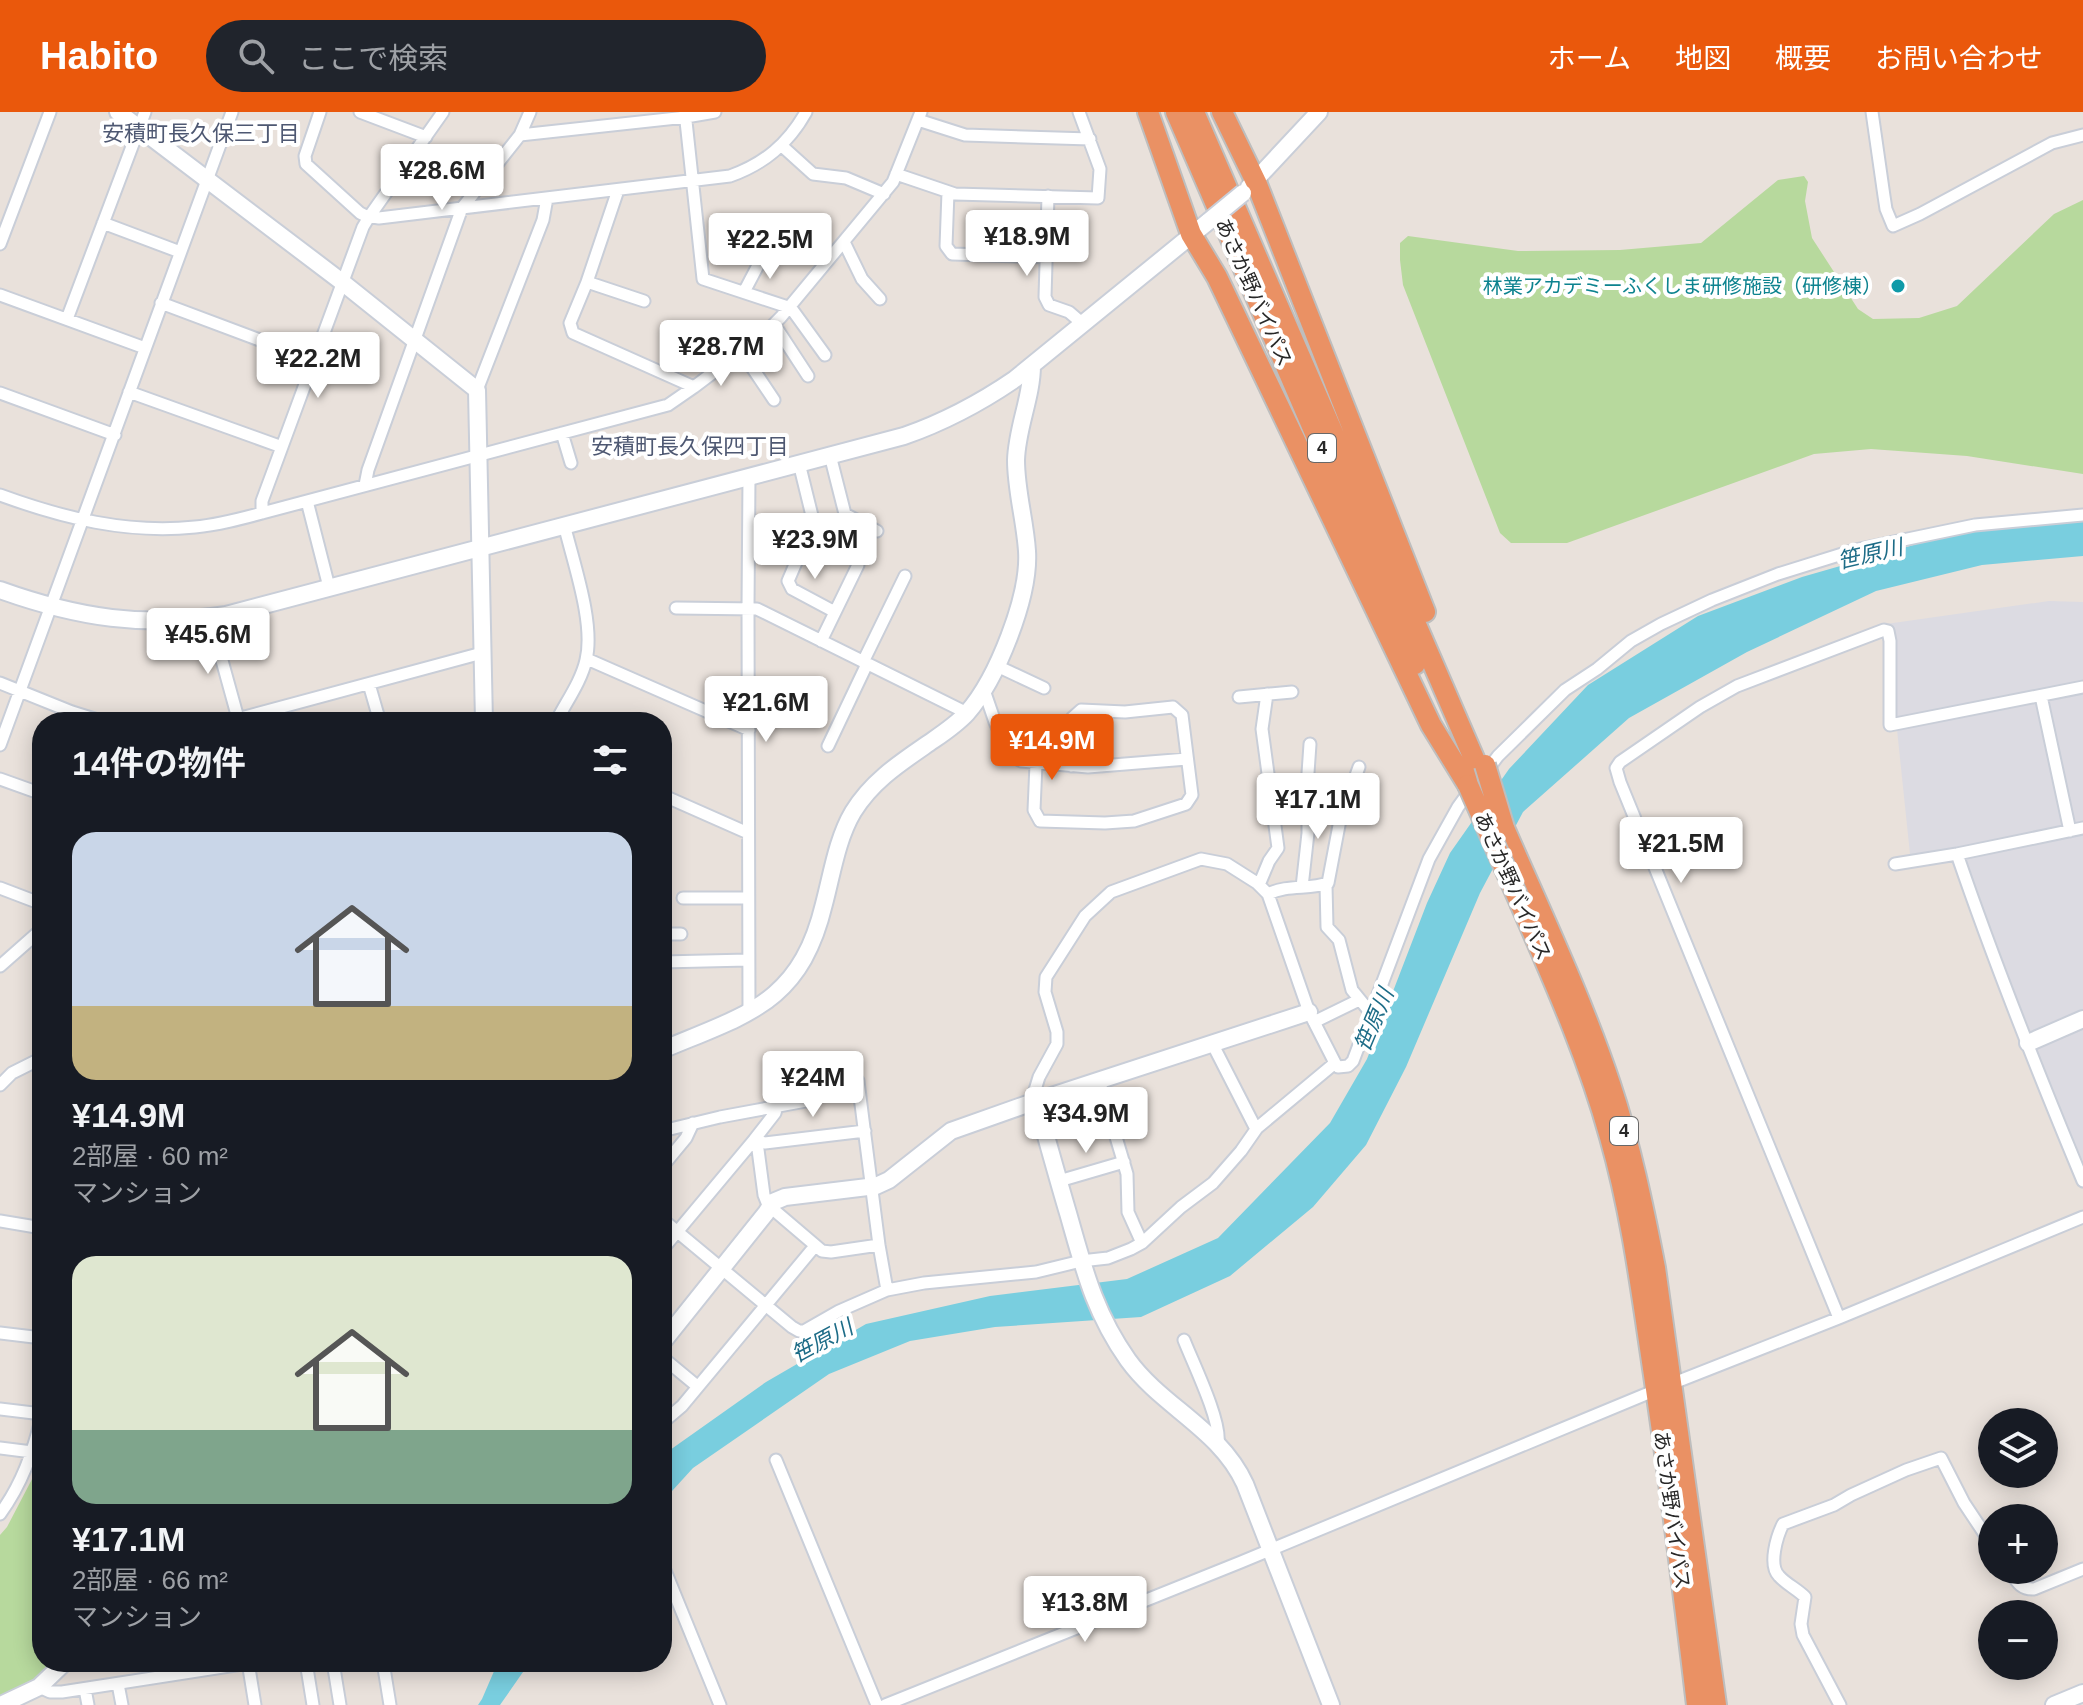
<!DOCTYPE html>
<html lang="ja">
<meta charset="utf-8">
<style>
:root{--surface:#171b24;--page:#20242c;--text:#f1f3f6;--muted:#9ea1a6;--accent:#ea580c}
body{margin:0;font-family:Helvetica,"Noto Sans JP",sans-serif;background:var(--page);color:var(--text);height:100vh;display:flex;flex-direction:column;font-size:30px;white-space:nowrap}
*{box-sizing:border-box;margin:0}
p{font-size:26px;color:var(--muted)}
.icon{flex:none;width:44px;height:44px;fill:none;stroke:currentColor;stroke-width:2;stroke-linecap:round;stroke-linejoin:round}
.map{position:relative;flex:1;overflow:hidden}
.drawer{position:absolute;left:32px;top:600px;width:640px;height:960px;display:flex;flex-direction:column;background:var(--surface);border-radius:32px;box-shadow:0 4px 20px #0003}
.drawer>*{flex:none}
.tools{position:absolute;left:1978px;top:1296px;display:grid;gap:16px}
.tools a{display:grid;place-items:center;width:80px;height:80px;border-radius:50%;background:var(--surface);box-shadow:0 4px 20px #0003;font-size:40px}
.price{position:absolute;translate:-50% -68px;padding:0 18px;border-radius:8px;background:#fff;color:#222;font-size:26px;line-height:52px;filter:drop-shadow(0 2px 4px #0008)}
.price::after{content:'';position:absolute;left:50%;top:48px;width:24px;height:18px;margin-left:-12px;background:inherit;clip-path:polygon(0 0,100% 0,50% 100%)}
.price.current{background:var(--accent);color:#fff}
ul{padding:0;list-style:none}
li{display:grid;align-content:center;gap:16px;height:424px;padding:0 40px}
li span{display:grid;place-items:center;height:248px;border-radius:24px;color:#555}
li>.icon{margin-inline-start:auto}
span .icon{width:144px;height:144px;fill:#fffc;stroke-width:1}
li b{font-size:34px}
h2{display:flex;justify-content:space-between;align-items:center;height:96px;padding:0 40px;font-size:34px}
header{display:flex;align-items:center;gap:48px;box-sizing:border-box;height:112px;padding:0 40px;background:var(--accent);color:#fff}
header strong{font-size:38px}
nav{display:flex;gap:44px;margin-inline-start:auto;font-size:28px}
.search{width:560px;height:72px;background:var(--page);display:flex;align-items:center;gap:20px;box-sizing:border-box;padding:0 28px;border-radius:44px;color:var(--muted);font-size:30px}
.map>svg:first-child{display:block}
</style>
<header>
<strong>Habito</strong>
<div class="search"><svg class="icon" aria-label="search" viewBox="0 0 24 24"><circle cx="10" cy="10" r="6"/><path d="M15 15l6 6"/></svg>ここで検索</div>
<nav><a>ホーム</a><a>地図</a><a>概要</a><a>お問い合わせ</a></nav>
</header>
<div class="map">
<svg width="2083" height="1593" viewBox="0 0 2083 1593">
<rect width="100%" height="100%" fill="#e9e1db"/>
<path fill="#dcdbe2" d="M2049 489 2083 490V1049L1947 740 1910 742 1886 512Z"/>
<path fill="#b7d99d" d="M1804 64 1808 70 1805 89 1812 126 1858 197 1873 207 1919 206 1957 194 2054 102 2083 88V362L1967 344 1871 337 1814 342 1567 431H1511L1500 421 1403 173 1400 148V131L1408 124 1518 139 1620 138 1701 131 1778 68Z
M42 1348V1550H59L33 1572 0 1587V1423L7 1415Z"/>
<path fill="#79cedf" d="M2083 403V444L1982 453 1876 479 1747 540 1629 606 1523 700 1480 781 1406 955 1366 1033 1313 1095 1230 1164 1141 1205 995 1215 910 1229 829 1262 693 1356 662 1390V1346L670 1338 766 1270 866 1212 990 1184 1127 1167 1218 1126 1330 1011 1367 947 1427 791 1450 741 1509 657 1588 573 1698 504 1802 465 1969 417Z
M498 1550H530L500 1593H478L482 1587Z"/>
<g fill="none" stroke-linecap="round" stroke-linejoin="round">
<defs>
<path id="street" d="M320 0 305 44 306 52 360 101 366 104 379 106 730 64C764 52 788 32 806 0
M360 0 426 25
M685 0 703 167 791 196 825 243
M1872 0 1884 84 1886 97 1893 114 1920 102 2052 31 2083 23
M918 8 965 23 1090 27
M520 23 686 5 715 0
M782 34 813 62 846 66 884 82
M896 62 955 82 1098 86 1100 57 1079 0
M618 78 587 170 570 211 573 221 694 275
M948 80 946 134 952 142 1046 145
M1048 84 1045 185 1049 193 1069 200 1083 212
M103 111 180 140
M844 130 862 167 880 187
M0 132 50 0
M587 170 644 189
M744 180 765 140
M0 183 145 236
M161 191 313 248
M67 207 145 0
M774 212 808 264
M741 239 774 288
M477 278 543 108 547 86
M129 280 282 335
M0 281 115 323
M562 321 571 351
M830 343 845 402 877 419
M799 351 817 424 855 444 858 453 821 529
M749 365 748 496 749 900
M365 373 368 358 462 96 520 23 530 0
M0 383C63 406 127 422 195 415 218 413 240 407 262 401L668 293 694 275 764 222 781 205 893 70 921 0
M307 389 329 475
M262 401V389L363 115 369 105 443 0
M818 426 812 424 806 427 788 469 792 477 835 500
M676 496 757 497 967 601
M210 505 239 610
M587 547 749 618
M863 550 905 464
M997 554 1044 576
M0 571 72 600 104 610
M369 572 380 610
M984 578 995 610 1010 642 1021 649 1088 655 1187 647
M2041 584 2070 719
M1239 585 1292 580
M226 610 482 541
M556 610C566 590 581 570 586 548 595 511 573 450 564 412
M0 633 232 0
M828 634 867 552
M1036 652 1034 698 1040 709 1105 711 1134 709 1186 692 1192 683 1182 603 1173 595 1125 600 1081 598 1072 606 1071 654
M1485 661 1498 644 1565 578 1597 557 1631 529 1661 512 1712 488 1778 462 1855 438 1975 413 2083 403
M0 667 42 682
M662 683 748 721
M1957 742C1995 853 2038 961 2083 1069
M1895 752 1957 742 2083 716
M1259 773 1269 749 1278 736 1262 617 1267 582
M1326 773 1327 815 1339 828 1352 878 1370 900
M1302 775 1308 721V661L1310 632
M0 776 42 792
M1268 782C1288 772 1309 778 1328 771L1340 708 1359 655
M683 786H748
M662 822H681
M662 850 748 848
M0 854 42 817
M1314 910 1359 888
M1212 931 1256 1017
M1099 968 1127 1062 1128 1100 1142 1131
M0 973 12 961 42 946
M1036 989 1035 978 1039 965 1057 932V920L1045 880 1046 865 1085 804 1111 780 1201 747 1227 752 1257 771 1268 782 1309 900 1335 951 1338 955 1348 954 1353 949 1429 747 1458 695 1471 677
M662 1019 720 1005 806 989 831 968 849 964 858 969 879 1133 887 1178
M754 1028 765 1031 865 1019
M757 1030 764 1083 768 1093 822 1139 831 1140 879 1133
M662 1055 686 1026 693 1011
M1059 1069 1124 1050
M662 1107 792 1215 799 1219H804L839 1199 887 1178 924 1171 1036 1160 1081 1149 1108 1146 1131 1137 1142 1131 1181 1095 1213 1071 1241 1039 1257 1016 1335 951
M0 1109 42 1116
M662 1138 754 1028 775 1001 777 994
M1839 1206 1620 670 1616 656 1620 650 1700 595 1737 574 1884 518 1888 519 1890 529V613L2083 575
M0 1221 42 1226
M1184 1228C1193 1251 1221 1308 1218 1330
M662 1245 697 1274
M0 1297 42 1302
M662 1311 682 1294 815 1134
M0 1336 32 1340
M776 1348 877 1593
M0 1402C22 1372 33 1340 42 1304
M662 1451 720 1593
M2009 1458C2016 1468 2020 1478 2034 1477L2083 1457
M248 1550 255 1593
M306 1550 313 1593
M333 1550 340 1593
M383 1550 390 1593
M118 1572 122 1593
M39 1575 50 1580H62L256 1550
M85 1577 88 1593
M885 1593 1241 1450 1656 1278 1839 1206 2083 1105
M1840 1593 1803 1523 1801 1512 1805 1485C1797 1477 1786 1472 1779 1464 1768 1453 1777 1424 1783 1412L1834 1393 1851 1383 1906 1358 1941 1346 1964 1391 1992 1433"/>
<path id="secondary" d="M118 0 342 170 477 278 484 610
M1249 75 1319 0
M0 478C78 506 144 516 226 503L904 324C944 310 980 291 1015 267L1209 109
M2028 931 2083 907
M662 938C747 902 800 892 824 792 832 762 837 727 853 700 872 669 900 651 929 631 942 622 956 613 967 601 997 567 1030 484 1027 439 1025 408 1016 379 1016 348 1017 315 1032 285 1032 253
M1036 989C1047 1027 1057 1064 1068 1101 1084 1157 1094 1200 1128 1248 1162 1295 1220 1317 1245 1372L1331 1593
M662 1231 766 1101 773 1090 785 1085 876 1074 889 1068 951 1019 1036 989 1309 900
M1 1593 39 1575 65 1550
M2054 1593 2083 1581"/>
<path id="highway" d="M1148 0 1191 122 1217 165 1431 613 1468 673
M1176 0 1415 552
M1194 0 1479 658
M1222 0 1256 70 1425 500
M1504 716C1541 801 1581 885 1610 972 1630 1032 1643 1094 1655 1156L1716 1593
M1521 793C1554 869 1588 945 1610 1025 1632 1102 1642 1183 1654 1263 1670 1373 1684 1483 1697 1593"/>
</defs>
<use href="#street" stroke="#c9ced8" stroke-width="15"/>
<use href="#secondary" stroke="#c9ced8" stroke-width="20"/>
<use href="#highway" stroke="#bebebe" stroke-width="24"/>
<use href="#street" stroke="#fff" stroke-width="11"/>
<use href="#secondary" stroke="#fff" stroke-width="16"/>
<use href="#highway" stroke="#ea9164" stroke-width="20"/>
<defs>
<path id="secondary-bridge" d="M1209 109 1243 81"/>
<path id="highway-bridge" d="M1485 653 1504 716
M1468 673 1521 793"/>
</defs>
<use href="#secondary-bridge" stroke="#c9ced8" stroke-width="20" stroke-linecap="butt"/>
<use href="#highway-bridge" stroke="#bebebe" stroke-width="24" stroke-linecap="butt"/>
<use href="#secondary-bridge" stroke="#fff" stroke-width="16"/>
<use href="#highway-bridge" stroke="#ea9164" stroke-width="20"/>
</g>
<circle fill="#0f9aa8" stroke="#fff" stroke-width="3" cx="1898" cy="174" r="8"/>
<g text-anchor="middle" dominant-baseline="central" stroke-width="8" stroke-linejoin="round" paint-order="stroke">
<g fill="#fff" stroke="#686868" stroke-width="2">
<rect x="1308" y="322" width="28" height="28" rx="6"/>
<rect x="1610" y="1005" width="28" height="28" rx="6"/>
</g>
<g font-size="18" font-weight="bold" fill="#282828">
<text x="1322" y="336">4</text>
<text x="1624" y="1019">4</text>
</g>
<g font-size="20" fill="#0d838f" stroke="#fff" text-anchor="end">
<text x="1882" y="174">林業アカデミーふくしま研修施設（研修棟）</text>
</g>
<g font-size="20" fill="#282828" stroke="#fff">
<text transform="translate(1254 180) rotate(66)">あさか野バイパス</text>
<text transform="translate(1513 774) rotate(66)">あさか野バイパス</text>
<text transform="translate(1672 1398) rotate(82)">あさか野バイパス</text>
</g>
<g font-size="22" fill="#4e5872" stroke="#fff">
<text x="201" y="21">安積町長久保三丁目</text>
<text x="690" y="334">安積町長久保四丁目</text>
</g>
<g font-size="22" font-style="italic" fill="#1d6c87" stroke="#fff">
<text transform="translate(1870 442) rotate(-13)">笹原川</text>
<text transform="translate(1374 908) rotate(-67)">笹原川</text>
<text transform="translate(822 1229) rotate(-28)">笹原川</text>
</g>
</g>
</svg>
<div class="tools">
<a><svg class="icon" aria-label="layers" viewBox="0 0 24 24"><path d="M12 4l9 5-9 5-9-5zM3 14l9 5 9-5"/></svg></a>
<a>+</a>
<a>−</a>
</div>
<b class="price" style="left:442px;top:100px">¥28.6M</b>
<b class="price" style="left:1027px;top:166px">¥18.9M</b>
<b class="price" style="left:770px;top:169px">¥22.5M</b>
<b class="price" style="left:721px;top:276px">¥28.7M</b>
<b class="price" style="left:318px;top:288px">¥22.2M</b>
<b class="price" style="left:815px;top:469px">¥23.9M</b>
<b class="price" style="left:208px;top:564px">¥45.6M</b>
<b class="price" style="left:766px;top:632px">¥21.6M</b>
<b class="price current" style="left:1052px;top:670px">¥14.9M</b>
<b class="price" style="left:1318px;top:729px">¥17.1M</b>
<b class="price" style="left:1681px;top:773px">¥21.5M</b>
<b class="price" style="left:813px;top:1007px">¥24M</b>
<b class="price" style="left:1086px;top:1043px">¥34.9M</b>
<b class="price" style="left:1085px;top:1532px">¥13.8M</b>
<section class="drawer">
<h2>14件の物件<svg class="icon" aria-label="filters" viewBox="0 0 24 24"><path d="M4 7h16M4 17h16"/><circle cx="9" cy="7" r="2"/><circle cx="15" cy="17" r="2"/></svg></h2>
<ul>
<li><span style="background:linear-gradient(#c9d6e8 70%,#c2b280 0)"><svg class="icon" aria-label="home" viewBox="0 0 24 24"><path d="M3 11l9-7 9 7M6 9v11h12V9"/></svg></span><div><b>¥14.9M</b><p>2部屋 · 60 m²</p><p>マンション</p></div></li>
<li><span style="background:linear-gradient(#dfe7d0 70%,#7fa58c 0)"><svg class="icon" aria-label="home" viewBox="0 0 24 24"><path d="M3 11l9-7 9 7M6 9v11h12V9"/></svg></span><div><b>¥17.1M</b><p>2部屋 · 66 m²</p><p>マンション</p></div></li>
</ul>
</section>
</div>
